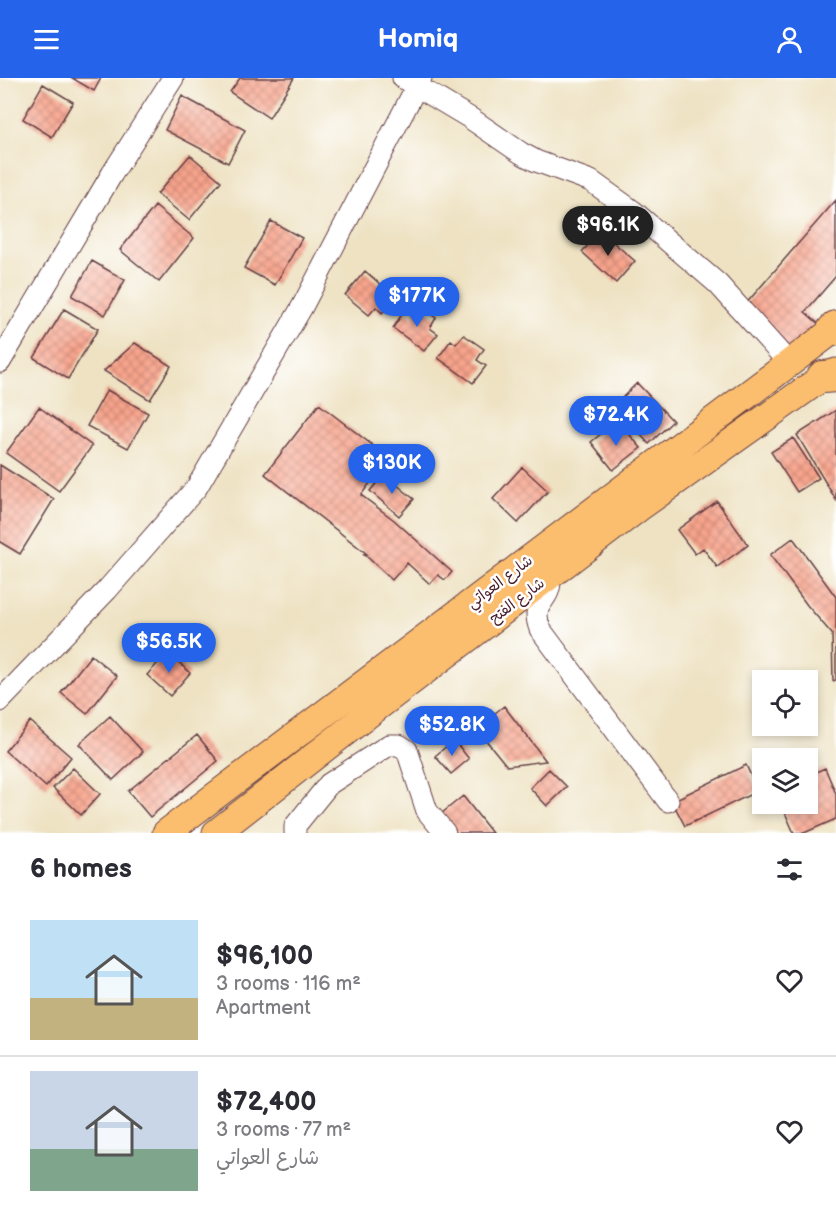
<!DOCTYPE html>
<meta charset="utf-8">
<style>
:root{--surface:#fff;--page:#f2f2f3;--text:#2b2b33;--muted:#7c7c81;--line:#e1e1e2;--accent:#2563eb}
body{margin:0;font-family:"Balsamiq Sans","Playpen Sans Arabic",sans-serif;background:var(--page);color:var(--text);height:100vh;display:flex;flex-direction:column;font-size:22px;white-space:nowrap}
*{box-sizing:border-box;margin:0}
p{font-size:20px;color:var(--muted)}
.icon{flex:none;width:33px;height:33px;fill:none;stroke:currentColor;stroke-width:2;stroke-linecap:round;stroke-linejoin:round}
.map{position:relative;height:755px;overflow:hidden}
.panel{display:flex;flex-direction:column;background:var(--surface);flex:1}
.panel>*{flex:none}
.tools{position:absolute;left:752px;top:592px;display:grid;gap:12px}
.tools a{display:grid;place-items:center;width:66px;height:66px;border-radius:0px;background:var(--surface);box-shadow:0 3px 9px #0003;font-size:30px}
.price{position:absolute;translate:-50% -51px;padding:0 14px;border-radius:21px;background:var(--accent);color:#fff;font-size:20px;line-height:39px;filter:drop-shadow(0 2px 3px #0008)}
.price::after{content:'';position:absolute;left:50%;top:36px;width:18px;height:14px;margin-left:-9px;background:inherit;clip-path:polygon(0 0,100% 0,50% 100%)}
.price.selected{background:#222;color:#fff}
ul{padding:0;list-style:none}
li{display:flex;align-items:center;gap:18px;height:150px;padding:0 30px}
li+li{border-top:2px solid var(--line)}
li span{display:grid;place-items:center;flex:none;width:168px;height:120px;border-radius:0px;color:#555}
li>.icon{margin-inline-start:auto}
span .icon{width:72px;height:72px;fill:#fffc;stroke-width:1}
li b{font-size:26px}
h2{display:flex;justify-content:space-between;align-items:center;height:72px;padding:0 30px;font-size:26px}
header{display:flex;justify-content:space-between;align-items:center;height:78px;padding:0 30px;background:var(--accent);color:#fff;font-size:27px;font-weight:700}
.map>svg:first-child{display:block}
</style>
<header><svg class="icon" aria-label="menu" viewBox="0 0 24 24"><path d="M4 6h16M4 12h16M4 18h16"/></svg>Homiq<svg class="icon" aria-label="person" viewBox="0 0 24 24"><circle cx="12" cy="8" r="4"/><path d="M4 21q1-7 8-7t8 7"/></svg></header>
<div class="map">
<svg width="836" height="755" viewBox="0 0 836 755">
<defs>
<pattern id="building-cross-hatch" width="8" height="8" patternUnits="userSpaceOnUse" patternTransform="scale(1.5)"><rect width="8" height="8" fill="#f8a48c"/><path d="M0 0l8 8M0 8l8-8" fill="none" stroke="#cb8573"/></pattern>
</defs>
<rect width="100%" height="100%" fill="#fff"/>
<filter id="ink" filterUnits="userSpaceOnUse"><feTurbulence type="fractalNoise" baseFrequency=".0167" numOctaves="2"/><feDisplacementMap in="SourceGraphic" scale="12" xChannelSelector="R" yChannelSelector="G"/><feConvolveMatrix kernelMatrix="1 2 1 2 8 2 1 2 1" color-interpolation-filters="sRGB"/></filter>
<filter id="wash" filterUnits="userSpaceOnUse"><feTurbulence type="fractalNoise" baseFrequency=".008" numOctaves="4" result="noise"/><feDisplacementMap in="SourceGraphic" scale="24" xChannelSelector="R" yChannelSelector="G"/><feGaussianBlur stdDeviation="1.35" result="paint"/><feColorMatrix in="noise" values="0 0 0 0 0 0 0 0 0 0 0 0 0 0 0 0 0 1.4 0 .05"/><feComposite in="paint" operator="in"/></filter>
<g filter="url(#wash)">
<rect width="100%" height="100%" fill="#eee2c2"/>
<g id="blocks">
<path fill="url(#building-cross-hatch)" d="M72 0H101L94 13Z
M240 0H294L269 40 230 14Z
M43 6 73 24 52 59 23 41Z
M182 18 245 52 228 85 165 52Z
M190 77 221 103 189 142 157 116Z
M836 122V198L805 234 821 248 795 279 744 228Z
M155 128 194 160 159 204 120 172Z
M271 143 302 160 275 207 244 190Z
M600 153 635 183 616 205 582 174Z
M92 183 125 202 105 237 72 218Z
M365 193 388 213 386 221 390 226 382 235 376 229 369 237 345 217Z
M419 228 436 240 430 250 438 256 424 273 393 250 404 233 413 239Z
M64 231 98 251 68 301 34 280Z
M464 257 484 271 477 282 486 288 473 305 438 280 451 262 456 266Z
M135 265 171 288 150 322 104 293Z
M637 305 673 343 649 366 626 341 634 333 622 320Z
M107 312 148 335 128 370 87 348Z
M319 326 389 380 361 417 394 442 452 494 445 502 438 497 430 506 407 485 392 502 364 476H367L265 396Z
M39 329 92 368 59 413 6 375Z
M836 332V422L797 357Z
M607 351 614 360 625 351 641 370 613 392 591 364Z
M793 360 819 400 797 414 771 374Z
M0 387 54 421 20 476 0 464Z
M522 389 548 413 518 445 493 421Z
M384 396 414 421 399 438 370 413Z
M717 423 748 467 717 489 703 470 695 476 677 452Z
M793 460 836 519V602L833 603 832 556 807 527 770 477Z
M168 574 190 595 170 618 147 597Z
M91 577 117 598 87 636 61 615Z
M504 628 546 683 507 688 476 650Z
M110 638 143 674 113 702 79 666Z
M30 643 71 679 46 709 5 673Z
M197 657 218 683 150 739 128 713Z
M454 662 469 681 451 696 435 678Z
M746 687 758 713 685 748 672 723Z
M73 690 100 716 81 737 53 710Z
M825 690 836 716V741L804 755H794L783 730 792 726H807V719H809L807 698Z
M549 691 567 709 547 728 530 710Z
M463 718 492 755H448L436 740Z"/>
</g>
</g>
<g filter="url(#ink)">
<use href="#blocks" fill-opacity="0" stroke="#633c42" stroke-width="1.5"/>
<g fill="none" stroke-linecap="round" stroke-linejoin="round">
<defs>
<path id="minor" d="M403 0 470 40 521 75 536 83 591 103 633 133 718 206 789 285
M0 284 112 96 173 0
M550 498C552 527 529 521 540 551L668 723
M0 623 107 512 197 409 302 229 421 0
M295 755V748L329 706 389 667H399L407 672 427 733 445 755"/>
<path id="major" d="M166 755 836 250
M216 755 380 627 640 429 823 299 836 294"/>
<path id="highway" d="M833 252 836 249
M823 299 836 298"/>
</defs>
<use href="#minor" stroke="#633c42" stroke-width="23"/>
<use href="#major" stroke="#633c42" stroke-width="29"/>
<use href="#highway" stroke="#633c42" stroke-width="34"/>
<use href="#minor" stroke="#fff" stroke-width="21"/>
<use href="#major" stroke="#fbbd6e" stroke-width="27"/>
<use href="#highway" stroke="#fbbd6e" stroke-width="32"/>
</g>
</g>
<g text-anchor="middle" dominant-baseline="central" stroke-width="5" stroke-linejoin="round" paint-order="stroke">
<g font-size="15" fill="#4a1f2b" stroke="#fff">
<text transform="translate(500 504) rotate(-37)">شارع العواتي</text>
<text transform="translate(517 523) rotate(-37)">شارع الفتح</text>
</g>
</g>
</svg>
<div class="tools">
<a><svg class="icon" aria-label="locate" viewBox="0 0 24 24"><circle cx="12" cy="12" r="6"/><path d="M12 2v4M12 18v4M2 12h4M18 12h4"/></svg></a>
<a><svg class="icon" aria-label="layers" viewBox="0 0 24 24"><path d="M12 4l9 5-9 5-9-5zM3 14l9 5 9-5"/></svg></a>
</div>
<b class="price selected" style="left:608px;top:179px">$96.1K</b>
<b class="price" style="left:417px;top:250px">$177K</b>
<b class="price" style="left:616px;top:369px">$72.4K</b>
<b class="price" style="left:392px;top:417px">$130K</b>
<b class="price" style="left:169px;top:596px">$56.5K</b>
<b class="price" style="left:452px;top:679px">$52.8K</b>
</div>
<section class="panel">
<h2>6 homes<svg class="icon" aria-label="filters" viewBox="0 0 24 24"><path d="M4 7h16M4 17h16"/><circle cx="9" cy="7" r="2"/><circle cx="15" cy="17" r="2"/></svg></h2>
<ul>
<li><span style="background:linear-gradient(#bfe0f5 65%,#c2b280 0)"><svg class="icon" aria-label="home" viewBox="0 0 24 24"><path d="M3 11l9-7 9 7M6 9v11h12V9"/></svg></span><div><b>$96,100</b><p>3 rooms · 116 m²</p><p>Apartment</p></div><svg class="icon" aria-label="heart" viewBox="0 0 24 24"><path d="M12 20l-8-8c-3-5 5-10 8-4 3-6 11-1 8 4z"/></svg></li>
<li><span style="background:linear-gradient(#c9d6e8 65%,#7fa58c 0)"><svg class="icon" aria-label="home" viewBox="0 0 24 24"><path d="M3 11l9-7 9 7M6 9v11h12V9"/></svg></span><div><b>$72,400</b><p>3 rooms · 77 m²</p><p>شارع العواتي</p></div><svg class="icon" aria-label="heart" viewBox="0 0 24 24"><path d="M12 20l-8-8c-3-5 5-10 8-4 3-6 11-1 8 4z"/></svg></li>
</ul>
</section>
